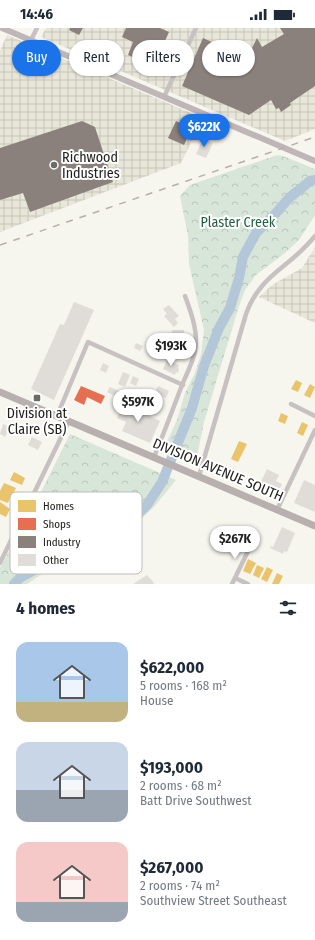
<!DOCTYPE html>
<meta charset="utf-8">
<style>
:root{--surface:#fff;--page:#f2f2f3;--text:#1f2937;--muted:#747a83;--accent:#1a73e8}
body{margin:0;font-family:"Fira Sans Condensed",sans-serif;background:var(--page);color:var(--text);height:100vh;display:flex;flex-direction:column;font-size:15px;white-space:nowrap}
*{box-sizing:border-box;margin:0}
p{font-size:13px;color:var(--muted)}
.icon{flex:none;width:22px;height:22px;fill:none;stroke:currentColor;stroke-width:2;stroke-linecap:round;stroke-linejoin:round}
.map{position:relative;height:556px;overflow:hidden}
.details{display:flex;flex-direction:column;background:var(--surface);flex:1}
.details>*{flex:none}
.top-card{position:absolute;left:12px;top:12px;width:291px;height:36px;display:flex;gap:8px}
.price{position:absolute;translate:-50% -34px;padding:0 9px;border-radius:14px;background:#fff;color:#222;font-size:13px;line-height:26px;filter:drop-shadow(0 1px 2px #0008)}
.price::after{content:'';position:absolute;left:50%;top:24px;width:12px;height:9px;margin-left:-6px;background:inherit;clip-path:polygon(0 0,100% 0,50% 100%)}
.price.current{background:var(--accent);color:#fff}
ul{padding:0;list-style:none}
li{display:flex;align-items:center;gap:12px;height:100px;padding:0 16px}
li span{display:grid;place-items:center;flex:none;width:112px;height:80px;border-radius:12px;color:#555}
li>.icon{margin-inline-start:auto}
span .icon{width:48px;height:48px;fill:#fffc;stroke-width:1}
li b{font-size:17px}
h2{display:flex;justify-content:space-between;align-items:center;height:48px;padding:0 16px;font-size:17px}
.chip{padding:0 14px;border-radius:18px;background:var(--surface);box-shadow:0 1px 3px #0004;font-size:14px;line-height:36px}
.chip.current{background:var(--accent);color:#fff}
.status{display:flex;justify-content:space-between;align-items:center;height:28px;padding:0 20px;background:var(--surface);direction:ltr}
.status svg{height:11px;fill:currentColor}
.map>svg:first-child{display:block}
</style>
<div class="status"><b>14:46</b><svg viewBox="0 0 49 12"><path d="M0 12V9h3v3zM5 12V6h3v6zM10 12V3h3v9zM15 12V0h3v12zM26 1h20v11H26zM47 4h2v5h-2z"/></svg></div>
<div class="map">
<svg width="315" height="556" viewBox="0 0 315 556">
<defs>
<pattern id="industrial-grid" width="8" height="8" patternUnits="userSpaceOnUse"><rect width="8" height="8" fill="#e8e5d9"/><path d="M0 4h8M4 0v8" fill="none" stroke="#c7c4ba"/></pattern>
<pattern id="park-crowns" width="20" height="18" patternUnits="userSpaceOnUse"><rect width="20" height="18" fill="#d8e6da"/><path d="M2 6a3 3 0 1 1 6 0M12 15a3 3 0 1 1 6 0" fill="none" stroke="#b9c5bb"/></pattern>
</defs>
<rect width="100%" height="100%" fill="#f6f5ee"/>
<path fill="url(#industrial-grid)" d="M46 0H315V101L285 113 41 9Z
M7 7 203 90 181 135 0 204V23Z
M315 219V295L259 269 272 257 302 240Z"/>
<path fill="url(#park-crowns)" d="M277 127 283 128 315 141V187L299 212 285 225 256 247 245 262 239 278 204 394 196 433H194L167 421 165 418 177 392 185 365 195 345 201 326 204 302 189 236 188 208 180 168 190 157Z
M70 406 176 452 154 479 129 502 100 508 27 556H0V540L36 474Z"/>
<path fill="#e9c46a" d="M296 352 302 355 298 364 291 361Z
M310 356 315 359 310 370 304 367Z
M281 385 288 388 285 396 278 393Z
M302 394 308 397 303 408 297 405Z
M239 413 247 416 238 434 231 431Z
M14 444 25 450 22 457 10 452Z
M4 455 16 460 14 464 18 466 15 473 10 470 8 475 0 472V463Z
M0 474 10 481 6 489 0 486Z
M248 531 256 535 250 546 243 543Z
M257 537 264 540 259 550 253 547Z
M267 539 273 542 267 554 261 551Z
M277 545 283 548 279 556H272Z"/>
<path fill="#e76f51" d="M81 358 105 368 101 376 87 369 84 377 74 372Z"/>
<path fill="#8a817c" d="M70 0H83L79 7 69 2Z
M126 0H160L169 4 156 33 153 31 151 37 128 27 133 14 122 9Z
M280 0H315V58L290 75 291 77 281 84 279 80 276 81 271 72 249 87 182 58 203 10 247 30 257 10 262 19 284 6Z
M82 93 95 99 113 154 30 184 23 165 0 172V120Z
M176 93 192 100 184 117 168 110Z"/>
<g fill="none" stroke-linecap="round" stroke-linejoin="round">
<path stroke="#b3c7d8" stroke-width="10" d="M14 556 21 549 51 533 77 513 101 503 125 499 147 477 162 454 192 380 204 338 219 300 230 280 239 250 243 229 256 205 276 185 289 170 310 153 315 152"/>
</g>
<path fill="#e0ddd9" d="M203 111 213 115 206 130 196 126Z
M74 274 94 282 54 372 31 361 60 296 64 297Z
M169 277 179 288 175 291 178 295 174 299 164 288 167 286 163 281Z
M172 302H184V310H169V307H172Z
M136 315 143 318 140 323 134 320Z
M167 332 179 337 178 340 179 341 178 345 176 344 175 347 163 341Z
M103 335 109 338 106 345 100 342Z
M123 344 130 347 125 359 118 356Z
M133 348 139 351 136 358 130 355Z
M158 358 169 363 166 370 155 365Z
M110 359 121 364 119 370 107 364Z
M125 373 139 379 138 382 160 393 150 415 122 403 126 394 117 390Z
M3 396 10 399 5 409 0 406Z
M32 409 42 414 38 422 28 417Z
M267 441 279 447 276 453 282 456 276 469 258 460Z
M304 452 315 457V484L294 475Z
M282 499 295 505 287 524 284 523 283 526 270 520 271 518 273 519Z
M147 547 154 555 153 556H133Z"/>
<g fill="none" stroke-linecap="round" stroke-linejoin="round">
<path stroke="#c8c1c1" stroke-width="4.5" d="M31 12 37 0
M164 69 196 0
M291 376 315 388
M57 388 88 314 183 357
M154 429C164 405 173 381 182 357 188 343 196 328 196 313 196 297 190 282 185 268
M199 448 246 286C260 246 291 239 315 208
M277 482 315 402
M0 535 69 393
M235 550 248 556
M232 556 252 515"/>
<path stroke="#bfb7b7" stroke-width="6" d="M2 0 315 133"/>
<path stroke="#b8afaf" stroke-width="7" d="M0 364 315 498"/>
<path stroke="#b5b0ae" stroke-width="1.5" stroke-dasharray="7 7" stroke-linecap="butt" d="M0 217 315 109"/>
</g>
<g fill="#6c6b66" stroke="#fff" stroke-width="1.5">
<circle cx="54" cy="137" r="4"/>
<rect x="33" y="366" width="8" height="8" rx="2"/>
</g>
<g text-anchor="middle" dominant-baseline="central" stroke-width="4" stroke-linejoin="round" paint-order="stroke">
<g font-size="14" fill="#22211d" stroke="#fff" text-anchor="start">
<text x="62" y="129">Richwood<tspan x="62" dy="16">Industries</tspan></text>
<text x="37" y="385" text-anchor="middle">Division at<tspan x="37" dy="16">Claire (SB)</tspan></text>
</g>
<g font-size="14" fill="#226042" stroke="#fff">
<text x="238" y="194">Plaster Creek</text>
</g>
<g font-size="14" fill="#22211d" stroke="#fff">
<text transform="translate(218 442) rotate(23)">DIVISION AVENUE SOUTH</text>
</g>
</g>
<rect x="10" y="464" width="132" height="82" rx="6" fill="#fff" stroke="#bdbcbb" stroke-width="1"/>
<rect x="18" y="472" width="18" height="12" fill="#e9c46a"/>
<rect x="18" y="490" width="18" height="12" fill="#e76f51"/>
<rect x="18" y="508" width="18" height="12" fill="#8a817c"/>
<rect x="18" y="526" width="18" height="12" fill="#e0ddd9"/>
<g font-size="11" fill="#22211d">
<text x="43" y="482">Homes</text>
<text x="43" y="500">Shops</text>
<text x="43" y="518">Industry</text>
<text x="43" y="536">Other</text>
</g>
</svg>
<b class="price current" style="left:204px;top:120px">$622K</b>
<b class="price" style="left:171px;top:339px">$193K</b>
<b class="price" style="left:138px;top:395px">$597K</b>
<b class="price" style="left:235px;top:532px">$267K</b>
<div class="top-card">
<a class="chip current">Buy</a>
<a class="chip">Rent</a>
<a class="chip">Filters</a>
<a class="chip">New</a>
</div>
</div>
<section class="details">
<h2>4 homes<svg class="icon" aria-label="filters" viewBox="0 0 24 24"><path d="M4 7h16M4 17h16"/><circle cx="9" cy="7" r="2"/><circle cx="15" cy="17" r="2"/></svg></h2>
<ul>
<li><span style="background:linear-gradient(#a9c7e8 75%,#c2b280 0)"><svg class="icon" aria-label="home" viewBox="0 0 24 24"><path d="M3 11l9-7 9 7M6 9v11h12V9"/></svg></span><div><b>$622,000</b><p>5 rooms · 168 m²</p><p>House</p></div></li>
<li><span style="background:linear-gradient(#c9d6e8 60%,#9aa5b1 0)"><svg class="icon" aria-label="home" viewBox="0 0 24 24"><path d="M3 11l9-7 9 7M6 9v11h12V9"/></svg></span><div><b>$193,000</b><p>2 rooms · 68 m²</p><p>Batt Drive Southwest</p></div></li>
<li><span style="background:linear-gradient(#f6c9c9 75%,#9aa5b1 0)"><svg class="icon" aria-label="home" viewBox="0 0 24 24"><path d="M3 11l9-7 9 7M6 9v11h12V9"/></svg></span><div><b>$267,000</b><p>2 rooms · 74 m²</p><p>Southview Street Southeast</p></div></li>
</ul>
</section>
